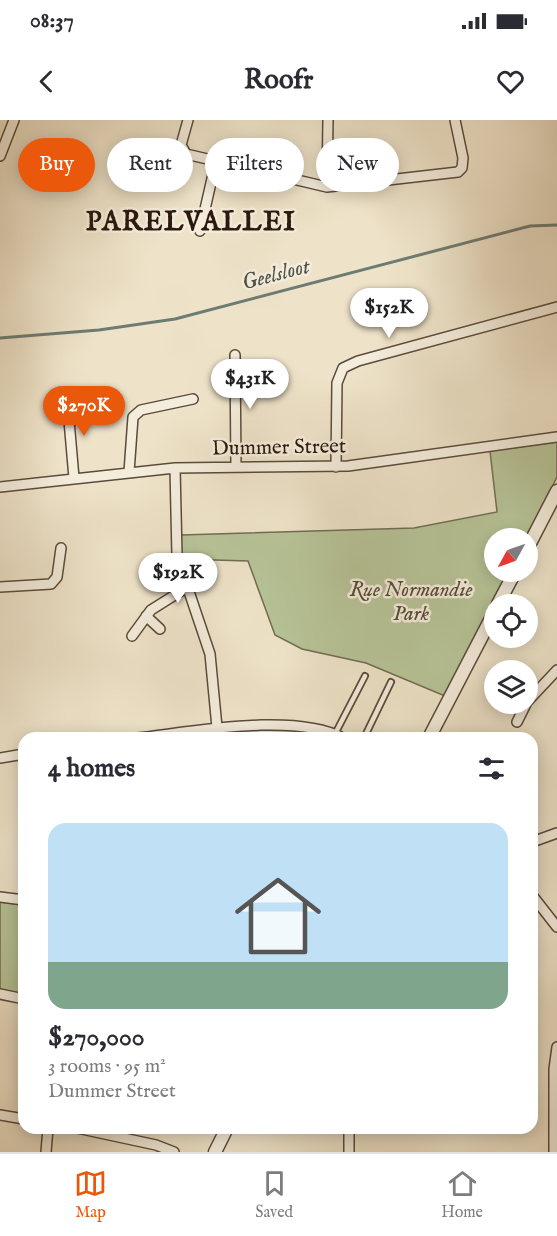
<!DOCTYPE html>
<meta charset="utf-8">
<style>
:root{--surface:#fff;--page:#f7f7f7;--text:#2b2b33;--muted:#7c7c81;--line:#e1e1e2;--accent:#ea580c}
body{margin:0;font-family:"IM FELL English",serif;background:var(--page);color:var(--text);height:100vh;display:flex;flex-direction:column;font-size:22px;white-space:nowrap}
*{box-sizing:border-box;margin:0}
p{font-size:20px;color:var(--muted)}
.icon{flex:none;width:33px;height:33px;fill:none;stroke:currentColor;stroke-width:2;stroke-linecap:round;stroke-linejoin:round}
.map{position:relative;flex:1;overflow:hidden}
.drawer{position:absolute;left:18px;top:612px;width:520px;height:402px;display:flex;flex-direction:column;background:var(--surface);border-radius:18px;box-shadow:0 3px 15px #0003}
.drawer>*{flex:none}
.top-card{position:absolute;left:18px;top:18px;width:522px;height:54px;display:flex;gap:12px}
.needle{width:39px;rotate:230deg}
.tools{position:absolute;left:484px;top:408px;display:grid;gap:12px}
.tools a{display:grid;place-items:center;width:54px;height:54px;border-radius:50%;background:var(--surface);box-shadow:0 3px 15px #0003;font-size:30px}
.price{position:absolute;translate:-50% -51px;padding:0 14px;border-radius:21px;background:#fff;color:#222;font-size:20px;line-height:39px;filter:drop-shadow(0 2px 3px #0008)}
.price::after{content:'';position:absolute;left:50%;top:36px;width:18px;height:14px;margin-left:-9px;background:inherit;clip-path:polygon(0 0,100% 0,50% 100%)}
.price.active{background:var(--accent);color:#fff}
ul{padding:0;list-style:none}
li{display:grid;align-content:center;gap:12px;height:318px;padding:0 30px}
li+li{border-top:2px solid var(--line)}
li span{display:grid;place-items:center;height:186px;border-radius:18px;color:#555}
li>.icon{margin-inline-start:auto}
span .icon{width:108px;height:108px;fill:#fffc;stroke-width:1}
li b{font-size:26px}
h2{display:flex;justify-content:space-between;align-items:center;height:72px;padding:0 30px;font-size:26px}
.tag{padding:0 21px;border-radius:27px;background:var(--surface);box-shadow:0 3px 15px #0003;font-size:21px;line-height:54px}
.tag.active{background:var(--accent);color:#fff}
.status{display:flex;justify-content:space-between;align-items:center;height:42px;padding:0 30px;background:var(--surface);direction:ltr}
.status svg{height:16px;fill:currentColor}
header{display:flex;justify-content:space-between;align-items:center;height:78px;padding:0 30px;background:var(--surface);font-size:27px;font-weight:700}
.tabs{display:flex;justify-content:space-around;align-items:center;height:84px;border-top:2px solid var(--line);background:var(--surface);font-size:16px;color:var(--muted)}
.tabs a{display:grid;justify-items:center;gap:3px}
.tabs .active{color:var(--accent)}
.map>svg:first-child{display:block}
</style>
<div class="status"><b>08:37</b><svg viewBox="0 0 49 12"><path d="M0 12V9h3v3zM5 12V6h3v6zM10 12V3h3v9zM15 12V0h3v12zM26 1h20v11H26zM47 4h2v5h-2z"/></svg></div>
<header><svg class="icon" aria-label="back" viewBox="0 0 24 24"><path d="M15 5l-7 7 7 7"/></svg>Roofr<svg class="icon" aria-label="heart" viewBox="0 0 24 24"><path d="M12 20l-8-8c-3-5 5-10 8-4 3-6 11-1 8 4z"/></svg></header>
<div class="map">
<svg width="557" height="1032" viewBox="0 0 557 1032">
<rect width="100%" height="100%" fill="#eee3c9"/>
<filter id="stains"><feTurbulence type="fractalNoise" baseFrequency=".00333" numOctaves="4"/><feColorMatrix values="0 0 0 0 .2 0 0 0 0 .09 0 0 0 0 .02 0 0 0 .5 -.17"/></filter>
<radialGradient id="worn" r=".72"><stop offset=".6" stop-color="#630" stop-opacity="0"/><stop offset="1" stop-color="#630" stop-opacity=".3"/></radialGradient>
<path fill="#b7c498" stroke="#706e53" stroke-width="1.5" d="M557 322V357L526 418H495V452H509L445 576 366 543 302 529 275 515 248 441 181 439V415L414 408 497 392 490 331Z
M0 782 24 785V874L0 869Z"/>
<g fill="none" stroke-linecap="round" stroke-linejoin="round">
<path stroke="#6d7c73" stroke-width="3" d="M0 218 99 210 175 199 530 106 557 105"/>
<defs>
<path id="service" d="M335 614 365 556
M364 618 391 562"/>
<path id="minor" d="M188 0 181 25 186 34 327 67 458 52 462 48 463 38 455 0
M0 36 14 0
M327 67 328 0
M200 111 216 41
M235 235 236 347
M336 347 337 263 343 248 358 241 557 187
M175 348 177 436 210 534 218 618
M129 352 133 297 141 290 193 279
M74 358 68 289 72 282 92 276
M0 367 175 348 348 346 557 317
M0 467 51 464 57 457 61 428
M146 496 160 509
M132 516 151 490 186 468
M528 581 557 550
M517 602 526 584
M137 618C192 612 294 592 343 618
M0 638 24 634
M532 722 557 713
M532 775 557 807
M0 777 24 780
M0 874 24 879
M0 995 24 999
M77 1008 156 1025 174 1032
M349 1008V1032
M46 1032 48 1008
M554 1032V949L557 927"/>
<path id="tertiary" d="M528 427 557 371
M498 484 515 452
M429 618 495 491
M215 1032 227 1008"/>
</defs>
<use href="#service" stroke="#5b4b3d" stroke-width="8"/>
<use href="#minor" stroke="#5b4b3d" stroke-width="12"/>
<use href="#tertiary" stroke="#5b4b3d" stroke-width="15"/>
<use href="#service" stroke="#f4eddc" stroke-width="4.5"/>
<use href="#minor" stroke="#f4eddc" stroke-width="9"/>
<use href="#tertiary" stroke="#f4eddc" stroke-width="12"/>
</g>
<g text-anchor="middle" dominant-baseline="central" stroke-width="5" stroke-linejoin="round" paint-order="stroke">
<g font-size="21" fill="#2a180e" stroke="#f4eddc">
<text transform="translate(279 328) rotate(-1)">Dummer Street</text>
</g>
<g font-size="21" font-style="italic" fill="#544c37" stroke="#f4eddc">
<text x="411" y="470">Rue Normandie<tspan x="411" dy="24">Park</tspan></text>
</g>
<g font-size="22" font-style="italic" fill="#515249" stroke="#f4eddc">
<text transform="translate(276 155) rotate(-15)">Geelsloot</text>
</g>
<g font-size="27" font-weight="bold" letter-spacing="1.5" fill="#2a180e" stroke="#f4eddc">
<text x="191" y="103">PARELVALLEI</text>
</g>
</g>
<rect width="100%" height="100%" filter="url(#stains)"/>
<rect width="100%" height="100%" fill="url(#worn)"/>
</svg>
<div class="tools">
<a><svg class="needle" viewBox="-14 -14 28 28"><path d="M0-13l5 13h-10z" fill="#e53935"/><path d="M0 13l5-13h-10z" fill="#7c7c81"/></svg></a>
<a><svg class="icon" aria-label="locate" viewBox="0 0 24 24"><circle cx="12" cy="12" r="6"/><path d="M12 2v4M12 18v4M2 12h4M18 12h4"/></svg></a>
<a><svg class="icon" aria-label="layers" viewBox="0 0 24 24"><path d="M12 4l9 5-9 5-9-5zM3 14l9 5 9-5"/></svg></a>
</div>
<b class="price" style="left:389px;top:219px">$152K</b>
<b class="price" style="left:250px;top:290px">$431K</b>
<b class="price active" style="left:84px;top:317px">$270K</b>
<b class="price" style="left:178px;top:484px">$192K</b>
<div class="top-card">
<a class="tag active">Buy</a>
<a class="tag">Rent</a>
<a class="tag">Filters</a>
<a class="tag">New</a>
</div>
<section class="drawer">
<h2>4 homes<svg class="icon" aria-label="filters" viewBox="0 0 24 24"><path d="M4 7h16M4 17h16"/><circle cx="9" cy="7" r="2"/><circle cx="15" cy="17" r="2"/></svg></h2>
<ul>
<li><span style="background:linear-gradient(#bfe0f5 75%,#7fa58c 0)"><svg class="icon" aria-label="home" viewBox="0 0 24 24"><path d="M3 11l9-7 9 7M6 9v11h12V9"/></svg></span><div><b>$270,000</b><p>3 rooms · 95 m²</p><p>Dummer Street</p></div></li>
</ul>
</section>
</div>
<nav class="tabs">
<a class="active"><svg class="icon" aria-label="map" viewBox="0 0 24 24"><path d="M3 6l6-2 6 2 6-2v14l-6 2-6-2-6 2zM9 4v14M15 6v14"/></svg>Map</a>
<a><svg class="icon" aria-label="saved" viewBox="0 0 24 24"><path d="M7 4h10v16l-5-4-5 4z"/></svg>Saved</a>
<a><svg class="icon" aria-label="home" viewBox="0 0 24 24"><path d="M3 11l9-7 9 7M6 9v11h12V9"/></svg>Home</a>
</nav>
